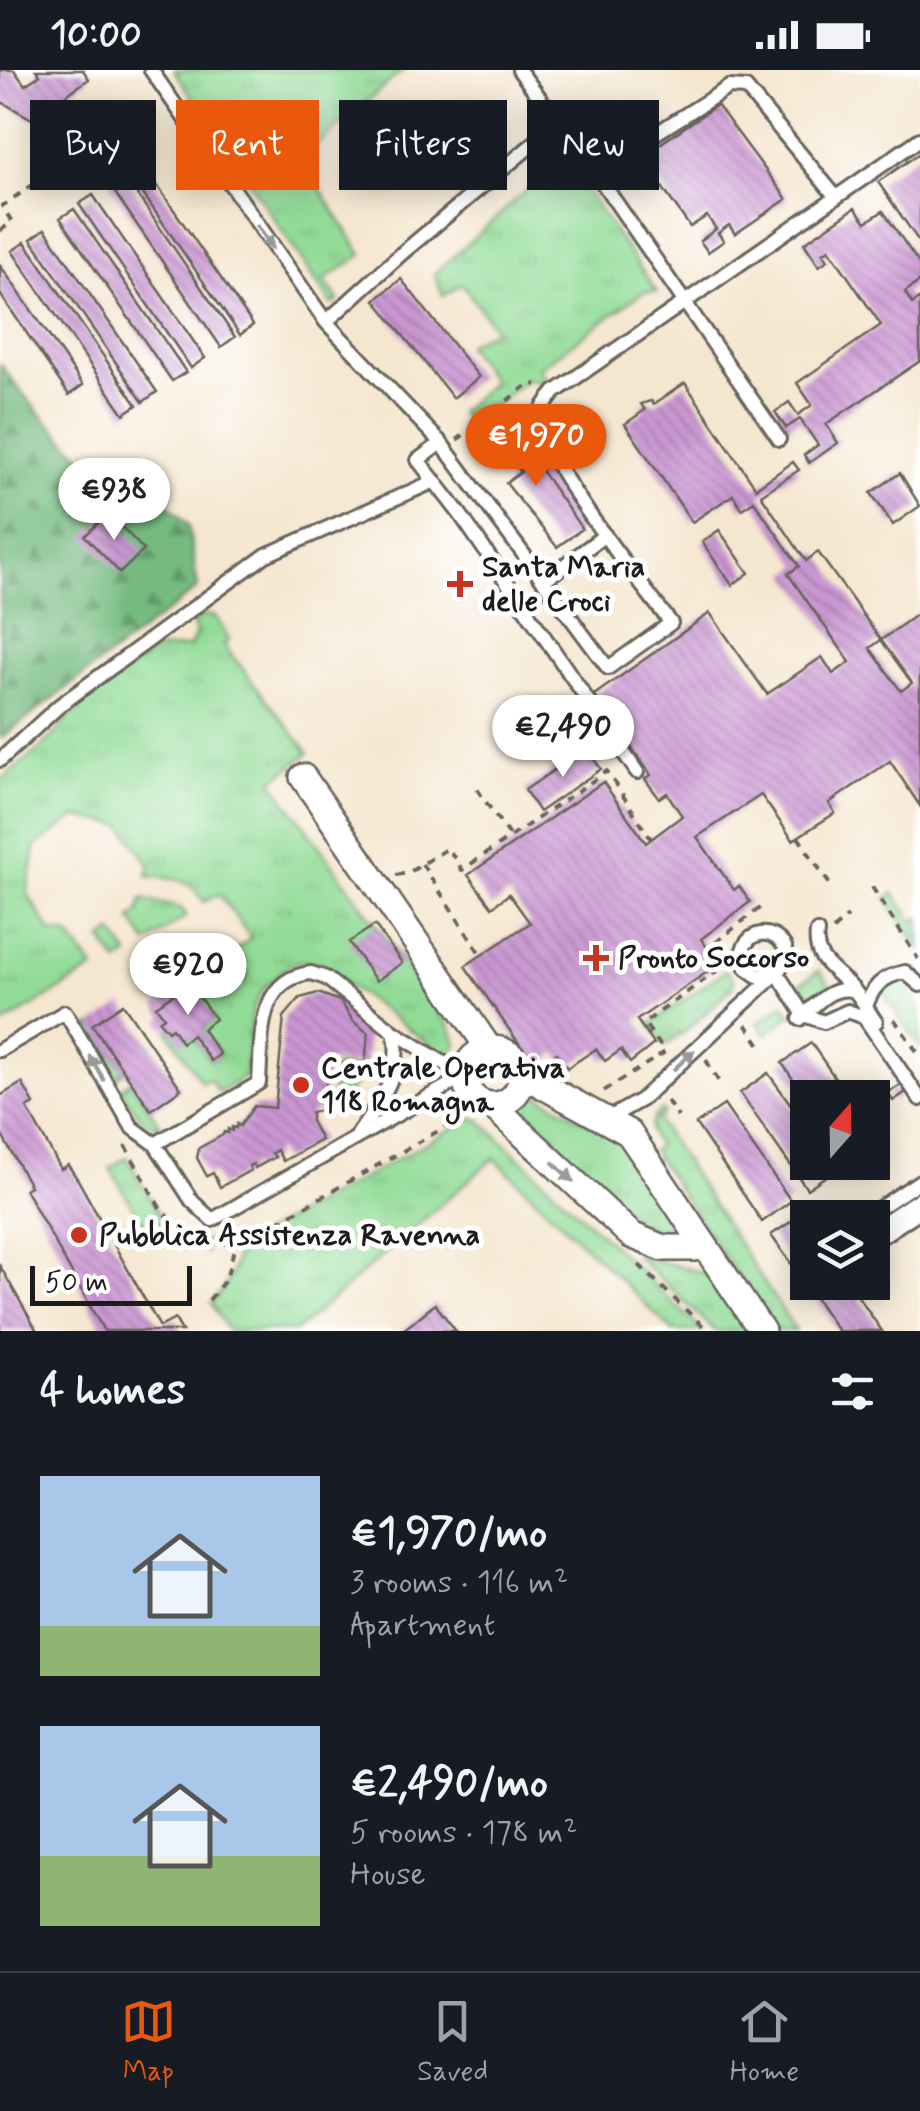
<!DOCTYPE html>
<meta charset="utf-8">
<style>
:root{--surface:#171b24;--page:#242831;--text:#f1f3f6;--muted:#9ea1a6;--line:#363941;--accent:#ea580c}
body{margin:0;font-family:Mynerve,sans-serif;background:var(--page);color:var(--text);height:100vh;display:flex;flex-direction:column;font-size:38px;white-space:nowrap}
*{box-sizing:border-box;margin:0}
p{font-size:32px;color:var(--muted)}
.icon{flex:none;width:55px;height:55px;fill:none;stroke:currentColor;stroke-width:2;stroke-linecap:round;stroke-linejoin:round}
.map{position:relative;height:1261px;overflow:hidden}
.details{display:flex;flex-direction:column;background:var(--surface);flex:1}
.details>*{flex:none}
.guide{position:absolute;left:30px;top:30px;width:860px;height:90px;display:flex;gap:20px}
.needle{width:65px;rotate:20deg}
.buttons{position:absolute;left:790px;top:1010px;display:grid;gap:20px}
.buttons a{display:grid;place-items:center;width:100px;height:100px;border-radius:0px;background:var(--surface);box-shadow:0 5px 25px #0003;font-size:50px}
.scale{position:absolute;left:30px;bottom:25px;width:162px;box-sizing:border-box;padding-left:10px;border:5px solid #1c1c1c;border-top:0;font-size:28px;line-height:35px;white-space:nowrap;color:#1c1c1c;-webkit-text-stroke:8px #fff;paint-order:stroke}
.price{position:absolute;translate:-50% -85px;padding:0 22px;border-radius:35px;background:#fff;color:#222;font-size:32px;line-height:65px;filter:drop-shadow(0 2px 5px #0008)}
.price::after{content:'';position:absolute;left:50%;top:60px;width:30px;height:22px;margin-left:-15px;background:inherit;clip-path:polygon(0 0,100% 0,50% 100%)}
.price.active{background:var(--accent);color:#fff}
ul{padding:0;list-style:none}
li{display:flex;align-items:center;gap:30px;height:250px;padding:0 40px}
li span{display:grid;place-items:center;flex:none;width:280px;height:200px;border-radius:0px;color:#555}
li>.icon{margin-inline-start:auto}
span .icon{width:120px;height:120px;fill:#fffc;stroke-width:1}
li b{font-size:42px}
h2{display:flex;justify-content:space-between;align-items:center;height:120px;padding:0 40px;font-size:42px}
.chip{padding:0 35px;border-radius:0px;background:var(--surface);box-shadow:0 5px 25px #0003;font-size:35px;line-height:90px}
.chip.active{background:var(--accent);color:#fff}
.status{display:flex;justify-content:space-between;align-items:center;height:70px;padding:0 50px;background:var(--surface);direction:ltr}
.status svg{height:28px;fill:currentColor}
.dock{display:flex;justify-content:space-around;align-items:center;height:140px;border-top:2px solid var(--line);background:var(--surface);font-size:28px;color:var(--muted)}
.dock a{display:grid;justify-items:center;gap:5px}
.dock .active{color:var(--accent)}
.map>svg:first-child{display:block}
</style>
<div class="status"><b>10:00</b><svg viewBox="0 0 49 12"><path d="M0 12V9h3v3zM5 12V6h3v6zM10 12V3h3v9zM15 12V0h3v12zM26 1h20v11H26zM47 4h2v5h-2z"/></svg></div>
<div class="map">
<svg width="920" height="1261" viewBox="0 0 920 1261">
<defs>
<pattern id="grass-tufts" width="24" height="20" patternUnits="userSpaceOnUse" patternTransform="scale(2.5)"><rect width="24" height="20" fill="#91db96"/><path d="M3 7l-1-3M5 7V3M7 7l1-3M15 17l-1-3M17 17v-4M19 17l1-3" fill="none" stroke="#7cbb81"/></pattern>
<pattern id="forest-firs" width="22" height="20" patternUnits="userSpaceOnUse" patternTransform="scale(2.5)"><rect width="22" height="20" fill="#74bb7f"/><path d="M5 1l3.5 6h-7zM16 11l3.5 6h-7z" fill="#5e9767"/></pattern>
<pattern id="building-back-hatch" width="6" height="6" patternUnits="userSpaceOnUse" patternTransform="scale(2.5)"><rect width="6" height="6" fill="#cb97d3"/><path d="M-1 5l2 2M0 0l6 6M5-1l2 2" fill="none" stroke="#a47aaa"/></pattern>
</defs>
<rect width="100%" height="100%" fill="#fff"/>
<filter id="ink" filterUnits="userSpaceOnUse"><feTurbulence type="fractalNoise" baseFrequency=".01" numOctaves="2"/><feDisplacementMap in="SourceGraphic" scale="20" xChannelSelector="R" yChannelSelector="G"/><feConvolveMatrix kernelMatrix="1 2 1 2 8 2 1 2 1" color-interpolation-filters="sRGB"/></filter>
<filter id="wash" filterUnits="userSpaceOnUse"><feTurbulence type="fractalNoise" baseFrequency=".0048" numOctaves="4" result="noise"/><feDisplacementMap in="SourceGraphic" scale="40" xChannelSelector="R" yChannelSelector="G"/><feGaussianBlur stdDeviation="2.25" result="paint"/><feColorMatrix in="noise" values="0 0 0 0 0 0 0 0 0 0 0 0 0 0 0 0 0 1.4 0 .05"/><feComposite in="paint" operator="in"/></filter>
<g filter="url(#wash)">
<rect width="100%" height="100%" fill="#f5e6cf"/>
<path fill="url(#grass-tufts)" stroke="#567c59" stroke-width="2.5" d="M174 0H403L301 89 362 185 324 210 338 231 332 235Z
M555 77 657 222H643L539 298 548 312 544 314 528 309 468 355 459 342 493 312 466 275 495 259 462 214 443 226 434 204 558 92 551 82Z
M203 545 216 547 229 570 223 574 309 683 272 711 450 957 457 974 449 988 317 893 298 891C242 923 253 951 245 1007L219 1023 210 1009 202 1013 168 961 172 958 182 972 192 965 211 991 220 985 202 959 215 949 196 922 205 916 210 921 217 915 223 922 248 906 232 883 251 868 219 824 204 832C189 806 175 810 147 806L150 795 122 755 76 747 36 776 27 823 51 862 69 865 94 899 0 956V711L43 676 84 632 156 580 190 577 196 563 192 553Z
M894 823 913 851 920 848V879L887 828Z
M142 829 181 838 187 846 147 873 131 849 138 844Z
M113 862 129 885 118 893 102 870Z
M196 889 212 905 199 916 186 900Z
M726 900 734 910 731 919 687 960 666 975 650 954Z
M819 900 830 915 808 932 797 917Z
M900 908 920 938V977L881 920Z
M784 934 791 945 766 964 758 953Z
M92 955 124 1001 116 1008 88 958Z
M335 996 360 999 352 1019 332 1029Z
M131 1011 161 1057C141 1056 130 1034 121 1018Z
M529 1020 618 1069 671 1144 668 1153 656 1162 623 1140 516 1035Z
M661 1040 664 1043 657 1050 796 1261H775L652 1081 657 1076C648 1061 647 1053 661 1040Z
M471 1048 480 1050 703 1261H673L494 1088 296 1261H228L211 1233C228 1217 234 1201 237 1178Z
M127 1087 158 1142 174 1161 207 1171 205 1182 198 1172 185 1179 176 1165 169 1168 155 1147 143 1154 110 1098Z
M634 1184 707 1204 719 1213 752 1261H715Z"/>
<path fill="url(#forest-firs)" stroke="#486c4e" stroke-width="2.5" d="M0 294C31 337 68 375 108 409L142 407 188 455 198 518 0 669Z"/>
<g id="blocks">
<path fill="url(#building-back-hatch)" d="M0 0H14L25 15 40 5 36 0H83L89 9 32 49 0 31Z
M717 35 787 129 735 164 729 155 718 163 724 171 708 182 700 171 716 159 707 146 690 157 641 87Z
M920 83V173L878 112Z
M141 92 253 255 240 265 128 102Z
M123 104 235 267 221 277 109 114Z
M93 125 205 288 191 298 79 134Z
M855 138 866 152 883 141 920 195V211L905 222 912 234 920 228V291L826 354 838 373 809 393 804 385 818 375 800 349 786 358 775 342 789 332 798 345 812 335 797 313 881 255 829 179 823 183 828 190 819 196 804 173Z
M74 139 186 302 172 311 60 148Z
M45 159 157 322 143 332 31 169Z
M25 172 137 335 124 344 12 181Z
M0 195 83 315 69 325 0 224Z
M401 209 479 307 453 328 375 230Z
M685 313 756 418 793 392 799 400 761 425 806 491 818 482 881 570 870 578 901 621 912 613 881 570 920 542V736L890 691 829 733 835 743 793 770 761 725 697 767 734 820 739 816 750 832 701 869 719 894 637 950 654 974 630 993 621 980 605 991 596 979 567 998 557 983 536 998 465 896 530 853 509 824 492 837 468 805 603 712 646 773 682 746 667 723 659 728 645 709 651 705 594 625 710 543 767 624 822 587 833 604 850 592 788 504 799 496 754 431 742 439 733 425 692 452 625 354 645 340 641 334 651 331 654 334Z
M507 351 582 459 557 477 506 413 521 402 511 389 504 394 495 382 502 377 492 362Z
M900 403 920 436 893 455 871 423Z
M108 443 144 480 120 503 85 466Z
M719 460 749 503 732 515 702 472Z
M586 678 601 699 539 742 525 720Z
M375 855 402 893 376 911 349 872Z
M189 913 215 949 202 959 220 984 211 991 192 965 182 973 172 958 168 961 159 951 164 947 156 936Z
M318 923 340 931 353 951 368 963 365 996 328 991 324 1034 320 1040 311 1043V1051L321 1070 283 1091 277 1080 272 1083 275 1087 255 1098 253 1094 249 1096 251 1100 220 1117 213 1103 207 1106 197 1088 199 1078 223 1065 224 1062 228 1063V1059L232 1061V1057L236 1058 237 1054 240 1056 254 1036 275 1038 284 947 300 928Z
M123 934 181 1019 151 1040 92 955Z
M811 973 849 1028H806L782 993Z
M768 1003 808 1058V1092H832L836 1099 807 1119 740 1023Z
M22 1013 34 1034 27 1038 61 1099 68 1095 78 1110 160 1257 175 1249 182 1261H104L25 1119 30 1116 0 1062V1026Z
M901 1015 906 1022 893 1031 888 1023Z
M724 1035 791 1131 762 1152 696 1054Z
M801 1145 808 1154V1212H848L882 1261H838L771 1165Z
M0 1196 37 1261H0Z
M435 1234 456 1261H402L412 1253Z"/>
</g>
</g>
<g filter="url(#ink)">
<use href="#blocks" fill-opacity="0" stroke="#68635b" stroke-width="2.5"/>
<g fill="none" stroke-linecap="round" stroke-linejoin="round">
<defs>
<path id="lane" d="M151 0 326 252
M519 0 595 102 779 369
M558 53 401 184 326 252 441 373 418 390 460 444 637 702
M595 102 729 17 746 18 836 127
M441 373 608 598 671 553C645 519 536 384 540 348 541 337 549 330 555 322L920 69
M543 511 605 465
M0 690 60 635 266 485 435 411
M817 862C813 892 836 899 853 919 862 929 868 941 876 952
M311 903 326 908 394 962 465 1006 212 1150 192 1131 155 1074 259 1013C262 969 256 909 311 903Z
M777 903 804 945 824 952 848 941 864 947 920 1029
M865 940C871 918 882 906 905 902L920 915
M800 949C815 935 830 916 852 920
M0 980 65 942 132 1057 155 1074
M607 1049 641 1030 777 903 785 891V877C772 857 748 860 742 883L746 898 757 906 777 903
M358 1064C379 1033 405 1000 394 962
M875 1141 920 1111
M872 1160 920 1128
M872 1173 920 1141"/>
<path id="street" d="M303 707 490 980
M465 1007a28 28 0 1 1 56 0a28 28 0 1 1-56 0Z
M520 1003 629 1063 762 1261
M492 1035 631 1165 663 1178H695L703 1175"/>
</defs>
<use href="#lane" stroke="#68635b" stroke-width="18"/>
<use href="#street" stroke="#68635b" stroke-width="30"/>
<path stroke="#68635b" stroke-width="4" stroke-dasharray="8 8" stroke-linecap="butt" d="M0 161 12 152 2 136 154 32
M457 370 530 313 537 315
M477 719 510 767
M798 767 831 816
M422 794 481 885
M396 805 408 803 448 778 462 800 607 701 651 769
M872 817 918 889
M833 860 848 846
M723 886 715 873 762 836
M894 949 920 986
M746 954 762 978
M551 987 558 996
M706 990 719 1012
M604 1021 665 982 644 953 728 893
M667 1031 678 1047
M125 1075 160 1138 180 1161 235 1176 470 1043
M639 1195 708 1261
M209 1230 226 1209 235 1176"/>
<use href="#lane" stroke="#fff" stroke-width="12"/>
<use href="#street" stroke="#fff" stroke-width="25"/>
</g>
<defs><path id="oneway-solid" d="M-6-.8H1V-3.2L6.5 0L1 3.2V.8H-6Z" transform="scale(2.5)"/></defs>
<g fill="#999">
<use href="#oneway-solid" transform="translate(265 167) rotate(56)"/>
<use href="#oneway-solid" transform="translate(684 990) rotate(-43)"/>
<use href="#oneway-solid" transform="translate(97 998) rotate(-120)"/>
<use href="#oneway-solid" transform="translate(563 1102) rotate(43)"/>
</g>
</g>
<g fill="#c8321e" stroke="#fff" stroke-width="4">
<path d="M455 499h10v10h10v10h-10v10h-10v-10h-10v-10h10z"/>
<path d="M591 873h10v10h10v10h-10v10h-10v-10h-10v-10h10z"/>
<circle cx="301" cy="1015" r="10"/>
<circle cx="79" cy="1165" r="10"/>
</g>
<g text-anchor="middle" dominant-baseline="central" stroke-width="10" stroke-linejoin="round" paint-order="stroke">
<g font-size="30" font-weight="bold" fill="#1c1c1c" stroke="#fff" text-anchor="start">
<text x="482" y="497">Santa Maria<tspan x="482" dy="34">delle Croci</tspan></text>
<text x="618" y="888">Pronto Soccorso</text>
<text x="321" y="998">Centrale Operativa<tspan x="321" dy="34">118 Romagna</tspan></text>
<text x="99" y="1165">Pubblica Assistenza Ravenna</text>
</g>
</g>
</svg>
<div class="buttons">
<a><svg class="needle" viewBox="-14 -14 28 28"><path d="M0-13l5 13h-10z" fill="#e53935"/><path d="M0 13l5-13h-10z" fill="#9ea1a6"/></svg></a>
<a><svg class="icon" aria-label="layers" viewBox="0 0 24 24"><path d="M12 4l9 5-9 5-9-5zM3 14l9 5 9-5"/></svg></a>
</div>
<div class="scale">50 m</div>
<b class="price active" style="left:536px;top:419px">€1,970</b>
<b class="price" style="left:114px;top:473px">€938</b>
<b class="price" style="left:563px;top:710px">€2,490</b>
<b class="price" style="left:188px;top:948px">€920</b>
<div class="guide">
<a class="chip">Buy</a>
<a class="chip active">Rent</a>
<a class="chip">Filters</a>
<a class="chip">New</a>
</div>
</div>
<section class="details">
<h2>4 homes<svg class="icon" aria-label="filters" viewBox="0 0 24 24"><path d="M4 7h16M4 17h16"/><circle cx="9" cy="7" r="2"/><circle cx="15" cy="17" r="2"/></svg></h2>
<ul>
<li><span style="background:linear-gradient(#a9c7e8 75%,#8fb573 0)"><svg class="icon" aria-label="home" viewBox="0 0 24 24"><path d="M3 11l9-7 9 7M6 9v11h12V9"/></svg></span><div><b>€1,970/mo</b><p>3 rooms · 116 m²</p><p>Apartment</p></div></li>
<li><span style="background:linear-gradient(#a9c7e8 65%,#8fb573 0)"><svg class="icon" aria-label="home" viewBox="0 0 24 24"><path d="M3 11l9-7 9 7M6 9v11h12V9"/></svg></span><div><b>€2,490/mo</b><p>5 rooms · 178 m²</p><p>House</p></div></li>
</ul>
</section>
<nav class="dock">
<a class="active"><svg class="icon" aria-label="map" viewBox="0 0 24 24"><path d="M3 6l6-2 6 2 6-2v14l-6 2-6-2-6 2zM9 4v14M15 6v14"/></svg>Map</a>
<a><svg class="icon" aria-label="saved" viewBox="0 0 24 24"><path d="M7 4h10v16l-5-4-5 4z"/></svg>Saved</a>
<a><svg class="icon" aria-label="home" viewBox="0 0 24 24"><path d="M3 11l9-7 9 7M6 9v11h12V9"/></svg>Home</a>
</nav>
